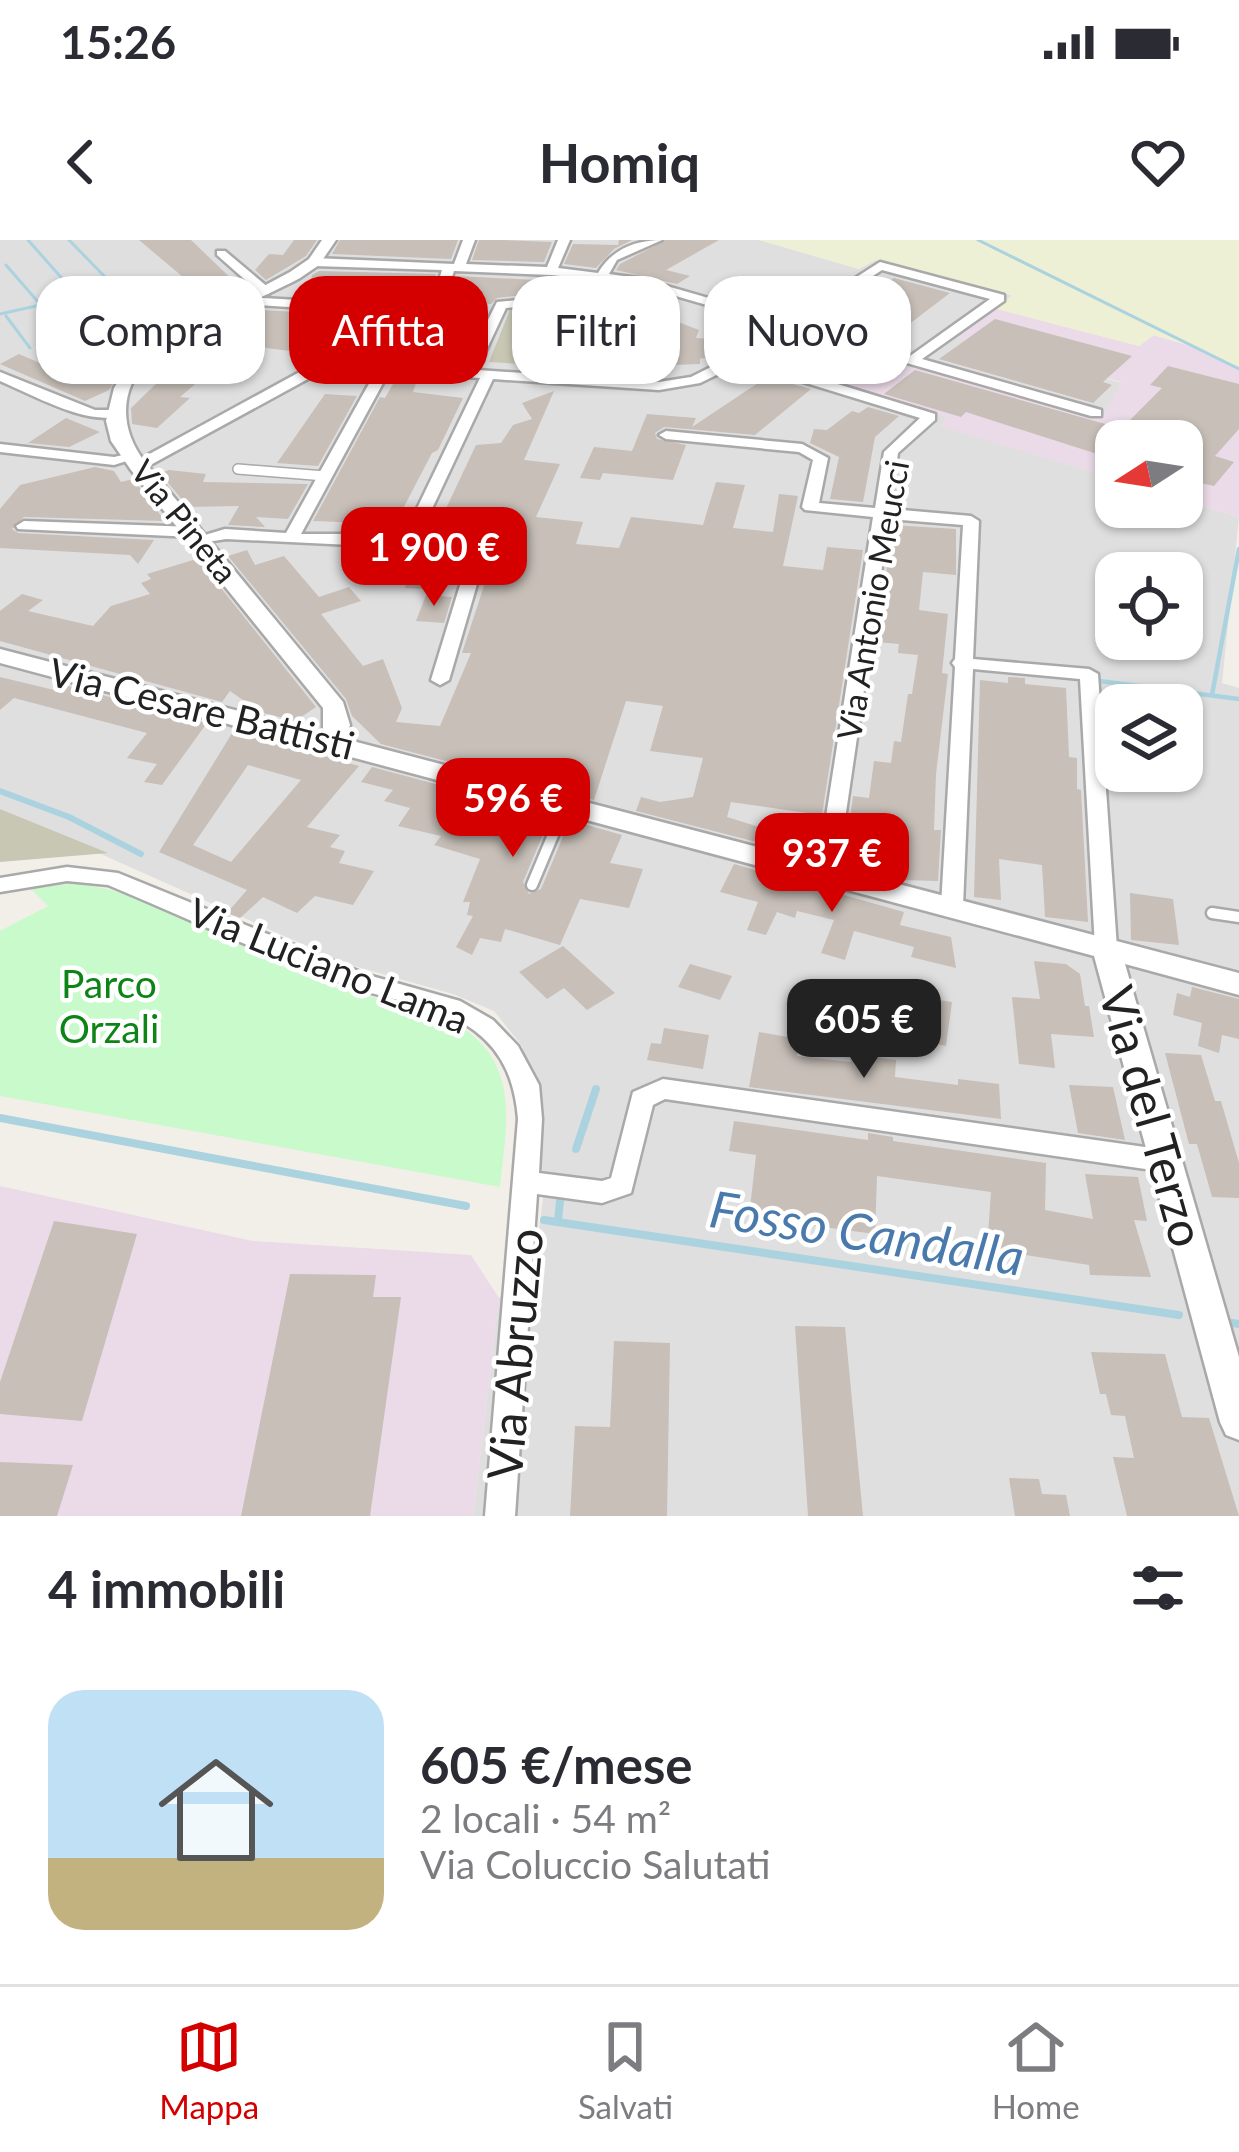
<!DOCTYPE html>
<html lang="it">
<meta charset="utf-8">
<style>
:root{--surface:#fff;--page:#f7f7f7;--text:#2b2b33;--muted:#7c7c81;--line:#e1e1e2;--accent:#d40000}
body{margin:0;font-family:Lato,sans-serif;background:var(--page);color:var(--text);height:100vh;display:flex;flex-direction:column;font-size:45px;white-space:nowrap}
*{box-sizing:border-box;margin:0}
p{font-size:39px;color:var(--muted)}
.icon{flex:none;width:66px;height:66px;fill:none;stroke:currentColor;stroke-width:2;stroke-linecap:round;stroke-linejoin:round}
.map{position:relative;height:1276px;overflow:hidden}
.panel{display:flex;flex-direction:column;background:var(--surface);flex:1}
.panel>*{flex:none}
.top-card{position:absolute;left:36px;top:36px;width:1167px;height:108px;display:flex;gap:24px}
.needle{width:78px;rotate:258deg}
.fabs{position:absolute;left:1095px;top:180px;display:grid;gap:24px}
.fabs a{display:grid;place-items:center;width:108px;height:108px;border-radius:24px;background:var(--surface);box-shadow:0 3px 9px #0004;font-size:60px}
.price{position:absolute;translate:-50% -102px;padding:0 27px;border-radius:24px;background:var(--accent);color:#fff;font-size:39px;line-height:78px;filter:drop-shadow(0 3px 6px #0008)}
.price::after{content:'';position:absolute;left:50%;top:72px;width:36px;height:27px;margin-left:-18px;background:inherit;clip-path:polygon(0 0,100% 0,50% 100%)}
.price.selected{background:#222;color:#fff}
ul{padding:0;list-style:none}
li{display:flex;align-items:center;gap:36px;height:300px;padding:0 48px}
li+li{border-top:3px solid var(--line)}
li span{display:grid;place-items:center;flex:none;width:336px;height:240px;border-radius:36px;color:#555}
li>.icon{margin-inline-start:auto}
span .icon{width:144px;height:144px;fill:#fffc;stroke-width:1}
li b{font-size:51px}
h2{display:flex;justify-content:space-between;align-items:center;height:144px;padding:0 48px;font-size:51px}
.pill{padding:0 42px;border-radius:36px;background:var(--surface);box-shadow:0 3px 9px #0004;font-size:42px;line-height:108px}
.pill.selected{background:var(--accent);color:#fff}
.status{display:flex;justify-content:space-between;align-items:center;height:84px;padding:0 60px;background:var(--surface);direction:ltr}
.status svg{height:33px;fill:currentColor}
header{display:flex;justify-content:space-between;align-items:center;height:156px;padding:0 48px;background:var(--surface);font-size:54px;font-weight:700}
.tab-bar{display:flex;justify-content:space-around;align-items:center;height:168px;border-top:3px solid var(--line);background:var(--surface);font-size:33px;color:var(--muted)}
.tab-bar a{display:grid;justify-items:center;gap:6px}
.tab-bar .selected{color:var(--accent)}
.map>svg:first-child{display:block}
</style>
<div class="status"><b>15:26</b><svg viewBox="0 0 49 12"><path d="M0 12V9h3v3zM5 12V6h3v6zM10 12V3h3v9zM15 12V0h3v12zM26 1h20v11H26zM47 4h2v5h-2z"/></svg></div>
<header><svg class="icon" aria-label="back" viewBox="0 0 24 24"><path d="M15 5l-7 7 7 7"/></svg>Homiq<svg class="icon" aria-label="heart" viewBox="0 0 24 24"><path d="M12 20l-8-8c-3-5 5-10 8-4 3-6 11-1 8 4z"/></svg></header>
<div class="map">
<svg width="1239" height="1276" viewBox="0 0 1239 1276">
<rect width="100%" height="100%" fill="#f2efe9"/>
<path fill="#e0dfdf" fill-rule="evenodd" d="M0 0H759L859 29 875 20 1014 56 959 98 1122 143 1102 178 857 108 815 136 948 177 942 186 1116 239V267H1182V260L1239 277 1222 443 1239 448V1276H473L499 1058 534 1027 543 959 540 861 522 806 494 771 453 754 347 724 0 569ZM1116 333H1182V399H1116ZM1116 465H1182V531H1116Z"/>
<path fill="#ebdbe8" d="M997 69 1139 106 1153 95 1194 107 1239 129V277L1182 260V201H1116V239L940 186 947 177 814 136 857 108 1102 178 1121 142 957 98Z
M0 946 253 1001 471 1015 499 1058 473 1276H0Z"/>
<path fill="#c7c7b4" d="M590 60 567 127 489 122 511 67Z
M0 569 108 613 0 622Z"/>
<path fill="#eef0d5" d="M759 0H1239V129L1194 107 1154 95 1139 106 997 69 1012 55 876 20 859 29Z"/>
<path fill="#c8facc" d="M70 644C160 649 240 713 324 744 374 762 457 766 489 813 516 852 504 903 500 947L0 856V691L48 666 30 648Z"/>
<g fill="none" stroke-linecap="round" stroke-linejoin="round">
<path stroke="#aad3df" stroke-width="3" d="M28 0 74 52
M69 0 111 43
M978 0 1239 129
M6 25 39 63
M119 50 142 72
M82 58 109 87
M43 67 70 99
M0 74 160 38
M6 76 30 108"/>
<path stroke="#aad3df" stroke-width="4.5" d="M1092 440 1239 459
M1212 455 1239 309"/>
<path stroke="#aad3df" stroke-width="6" d="M0 551 69 577 141 614"/>
<path stroke="#aad3df" stroke-width="8" d="M0 878 466 966
M576 909 596 849
M544 980 1179 1075
M558 981 560 961
M1232 1083 1239 1084"/>
</g>
<path fill="#c7bfb8" fill-rule="evenodd" d="M139 0H191L240 47 249 49 132 111 109 150 85 161 0 124 19 114 49 127 189 64 179 52 196 48Z
M294 0H317L306 16 266 40 255 30 269 14 283 15Z
M340 0H458L451 19 332 14Z
M479 0H504L552 2 544 22 472 20Z
M619 0H632L614 9 596 28 564 24 573 4 618 5Z
M666 0H719L666 30 690 36 677 44 616 30 620 24Z
M319 31 436 34 427 64 434 73 447 66 457 36 575 42 572 50H525L523 55 497 58 491 64 475 63 463 90 368 85 380 64 309 56 312 35Z
M894 38 950 53 883 104 823 86Z
M576 42 659 56 641 68 699 90 696 98 711 99 708 109 712 116 700 119V124L673 125 653 117 639 104 607 112 604 106H588L604 88 614 89 632 60Z
M247 69 333 74 298 112 241 105 180 157 190 158 157 188 132 184 131 168 188 113 142 135 152 122Z
M995 79 1132 116 1103 142 1112 145 1093 163 939 119Z
M359 100 455 106 448 121 349 117Z
M1168 126 1239 144V189L1215 216 1234 222 1214 246 1182 239V201H1116V220L966 172 961 177 884 154 915 130 1116 187V194L1162 148 1150 145Z
M397 137 418 138 413 152 463 158 438 210 432 213 395 284 313 281 380 157 385 158Z
M767 137 811 149 755 195 664 187 655 193 657 199 686 205 673 240 603 233 600 240 580 238 594 207 632 211 647 174 696 178 692 187Z
M554 151 524 220 560 224 536 277 583 282 576 304 619 308 631 277 703 285 716 242 745 245 733 288 773 292 779 254 798 256 783 326 823 330 827 307 863 310 822 575 731 562 727 577 817 605 815 617 636 571 641 557 660 562 693 557 703 518 650 511 663 466 626 461 594 560 381 504 352 476 346 459 228 316 247 310 255 325 284 316 319 357 349 347 361 361 321 374 363 426 383 419 402 468 396 482 440 486 471 413H462L500 297H495L498 284 488 277 479 279 472 292 429 286 433 278 441 279 476 205 501 203 513 185 532 179 522 163Z
M325 154 357 156 318 226 277 223Z
M868 167 899 176 875 197 863 262 830 259 839 217 810 203 814 189 827 190 852 171 859 173Z
M66 178 100 192 69 207 28 203Z
M95 227 114 231 121 242 133 239 165 281 24 277 12 289 18 293 154 300 138 324 130 315 0 308V269L20 245Z
M169 230 206 234 203 242 308 244 288 279 256 277 265 287 228 285 239 266 188 267 160 233Z
M893 285 956 289V335L923 332 919 370 948 374 942 433 948 434 936 534 934 590H941L938 641 901 640 843 625 845 613 864 619 874 583 850 579 853 556 869 558 874 521 891 523 894 501 901 502 908 454H912L918 415 898 413 899 404 876 402Z
M421 304 451 308 441 332H450L444 350 405 348 413 327 438 319 435 307 419 309Z
M193 320 201 323 316 467 295 481 248 469 250 465 230 451 222 462 0 401V371L22 354 43 360 28 371 93 386 111 366 150 354 141 343 151 339 147 334Z
M426 355 452 357 444 383 416 381Z
M0 437 54 450 61 444 207 483 162 545 144 542 157 524 127 518 147 493 14 458 0 470Z
M1008 437 1025 438V444L1066 448 1069 517 1077 518V549L1081 550 1088 682 1045 677 1042 625 999 619 1001 660 974 657 980 440 1008 443Z
M234 490 359 526 307 587 340 595 330 607 345 611 339 623 374 631 353 665 315 656 297 673 263 657 240 678 227 673 247 650 159 612ZM248 525 301 540 231 622 193 605Z
M372 527 551 575 523 642 529 654 541 649 570 580 622 595 610 623 643 629 629 668 580 659 560 705 505 689 501 702 480 698 472 715 456 707 473 676 467 675 470 662H463L480 619 434 605 441 596 398 586 410 568 384 561 393 550 361 542Z
M734 624 904 672 900 685 951 697 956 728 911 717 914 707 854 691 845 720 821 713 834 680 797 671 795 678 777 672 766 695 747 690 758 662 720 652Z
M1130 653 1173 659 1179 705 1131 700Z
M563 706 615 753 587 770 564 748 547 759 519 732Z
M1034 721 1066 724 1080 734 1085 766H1089L1094 797 1051 794 1055 828 1019 824 1012 757 1040 759Z
M690 724 732 736 720 760 678 747Z
M1192 747 1239 759V799L1222 795 1219 813 1198 806 1202 783 1173 775 1177 753 1190 757Z
M906 755 952 762 946 806 902 797Z
M664 788 709 795 703 829 647 820 651 803 661 804Z
M759 792 799 799 797 816 851 822V814L896 820 895 837 958 845V839L999 844 1001 879 749 847Z
M1165 813 1201 815 1215 861H1221L1239 923V958L1212 957 1197 904H1189Z
M1069 845 1113 847 1125 900 1078 893Z
M734 881 868 900V893L893 897V901L1046 923 1045 970 1093 979 1085 934 1138 937 1147 981 1134 980 1151 1037 1090 1035 1089 1025 987 1009 991 952 877 936 875 994 749 977 756 915 729 911Z
M54 981 137 994 82 1181 0 1174V1142Z
M290 1034 376 1035 373 1057H401L370 1276H241Z
M795 1086 845 1087 863 1276H808Z
M614 1101 670 1103 667 1276H570L575 1186 610 1187Z
M1091 1112 1165 1114 1182 1177 1209 1178 1239 1276H1127L1113 1217 1134 1218 1125 1176 1111 1175 1106 1154H1100Z
M0 1222 73 1225 57 1276H0Z
M1009 1238 1039 1239 1042 1254 1066 1255 1070 1276H1015Z"/>
<g fill="none" stroke-linecap="round" stroke-linejoin="round">
<defs>
<path id="service-far1" d="M238 229 325 236"/>
<path id="service" d="M532 645 566 564
M1212 673 1239 677"/>
<path id="minor" d="M463 0H475L466 24 547 27 558 0H570L558 28 598 33C611 10 635 0 662 0L617 20 609 34 639 38 788 81 880 22 1004 55V61L922 119 1101 170V176H1091L792 90 750 117 935 174V180L898 213 890 269 971 276 979 281 973 419 1089 429 1098 434 1117 708 1114 714H1098L1095 708 1080 439 973 429 963 666 952 674 941 666 955 427 952 423 955 419 963 285 889 279 837 634 834 639H820L817 634 873 277 805 270 802 267 813 220 799 212 666 199 659 195 666 191 802 204 828 218 819 263 875 268 884 212 920 178 741 123 700 143 659 150 493 139 422 290 475 297 480 283 486 281 494 286 449 440 440 445 431 440 472 306 407 297 351 305 226 299 195 304V298L225 289 286 293 376 131 335 128 317 134 143 229H133V223L307 128 334 120 464 129 476 103 348 95 343 94V88L480 96 497 62 598 52 604 56 602 59 506 68 477 130 659 142 691 137 735 115 780 86 634 44 551 35 454 31 443 65 437 69 431 65 442 30 314 26 308 22 314 18 454 24ZM882 30 990 59 910 116 800 84ZM389 132 480 138 409 285 377 294H301Z
M217 11H225L269 48V54H261L217 15Z
M245 57 350 63 356 67 350 71 241 64 239 61Z
M0 132 95 170H116L123 174C92 189 31 154 0 141Z
M0 204 114 217 132 213 139 217 114 225 0 212Z
M24 281 194 287 202 292 194 297 18 289 16 286Z
M67 627 118 633 368 735 460 761 493 780 518 806 539 845 542 879 539 933 602 941 611 938 633 852 663 839 1166 910 1175 914 1179 921 1175 928 1166 932 665 859 653 865 631 953 602 963 537 954 515 1276H485L518 879C515 844 505 814 475 791 441 765 395 762 355 748 271 718 190 679 108 645L67 641 0 652V638Z"/>
<path id="tertiary" d="M322 0H336L319 25 300 38C267 56 171 96 149 119 118 150 120 190 145 222L343 462 350 485 345 499 1239 733V755L1125 724 1239 1117V1200L1226 1195 1220 1182 1094 716 0 423V409L323 493V468L131 230 111 201 106 181 114 148 134 115 290 32 309 19Z"/>
</defs>
<use href="#service-far1" stroke="#a9a9a9" stroke-width="12"/>
<use href="#service" stroke="#a9a9a9" stroke-width="15"/>
<use href="#minor" stroke="#a9a9a9" stroke-width="5"/>
<use href="#tertiary" stroke="#a9a9a9" stroke-width="5"/>
<use href="#service-far1" stroke="#fff" stroke-width="9"/>
<use href="#service" stroke="#fff" stroke-width="10"/>
<use href="#minor" fill="#fff" fill-rule="evenodd"/>
<use href="#tertiary" fill="#fff" fill-rule="evenodd"/>
</g>
<g text-anchor="middle" dominant-baseline="central" stroke-width="9" stroke-linejoin="round" paint-order="stroke">
<g font-size="33" fill="#222" stroke="#fff">
<text transform="translate(185 281) rotate(51)">Via Pineta</text>
<text transform="translate(872 360) rotate(-80)">Via Antonio Meucci</text>
</g>
<g font-size="39" fill="#222" stroke="#fff">
<text transform="translate(202 468) rotate(14)">Via Cesare Battisti</text>
<text transform="translate(329 725) rotate(22)">Via Luciano Lama</text>
</g>
<g font-size="39" fill="#0c8416" stroke="#fff">
<text x="109" y="743">Parco<tspan x="109" dy="45">Orzali</tspan></text>
</g>
<g font-size="48" fill="#222" stroke="#fff">
<text transform="translate(1153 876) rotate(74)">Via del Terzo</text>
<text transform="translate(514 1114) rotate(-85)">Via Abruzzo</text>
</g>
<g font-size="51" font-style="italic" fill="#4a7aab" stroke="#fff">
<text transform="translate(867 992) rotate(9)">Fosso Candalla</text>
</g>
</g>
</svg>
<div class="fabs">
<a><svg class="needle" viewBox="-14 -14 28 28"><path d="M0-13l5 13h-10z" fill="#e53935"/><path d="M0 13l5-13h-10z" fill="#7c7c81"/></svg></a>
<a><svg class="icon" aria-label="locate" viewBox="0 0 24 24"><circle cx="12" cy="12" r="6"/><path d="M12 2v4M12 18v4M2 12h4M18 12h4"/></svg></a>
<a><svg class="icon" aria-label="layers" viewBox="0 0 24 24"><path d="M12 4l9 5-9 5-9-5zM3 14l9 5 9-5"/></svg></a>
</div>
<b class="price" style="left:434px;top:369px">1 900 €</b>
<b class="price" style="left:513px;top:620px">596 €</b>
<b class="price" style="left:832px;top:675px">937 €</b>
<b class="price selected" style="left:864px;top:841px">605 €</b>
<div class="top-card">
<a class="pill">Compra</a>
<a class="pill selected">Affitta</a>
<a class="pill">Filtri</a>
<a class="pill">Nuovo</a>
</div>
</div>
<section class="panel">
<h2>4 immobili<svg class="icon" aria-label="filters" viewBox="0 0 24 24"><path d="M4 7h16M4 17h16"/><circle cx="9" cy="7" r="2"/><circle cx="15" cy="17" r="2"/></svg></h2>
<ul>
<li><span style="background:linear-gradient(#bfe0f5 70%,#c2b280 0)"><svg class="icon" aria-label="home" viewBox="0 0 24 24"><path d="M3 11l9-7 9 7M6 9v11h12V9"/></svg></span><div><b>605 €/mese</b><p>2 locali · 54 m²</p><p>Via Coluccio Salutati</p></div></li>
</ul>
</section>
<nav class="tab-bar">
<a class="selected"><svg class="icon" aria-label="map" viewBox="0 0 24 24"><path d="M3 6l6-2 6 2 6-2v14l-6 2-6-2-6 2zM9 4v14M15 6v14"/></svg>Mappa</a>
<a><svg class="icon" aria-label="saved" viewBox="0 0 24 24"><path d="M7 4h10v16l-5-4-5 4z"/></svg>Salvati</a>
<a><svg class="icon" aria-label="home" viewBox="0 0 24 24"><path d="M3 11l9-7 9 7M6 9v11h12V9"/></svg>Home</a>
</nav>
